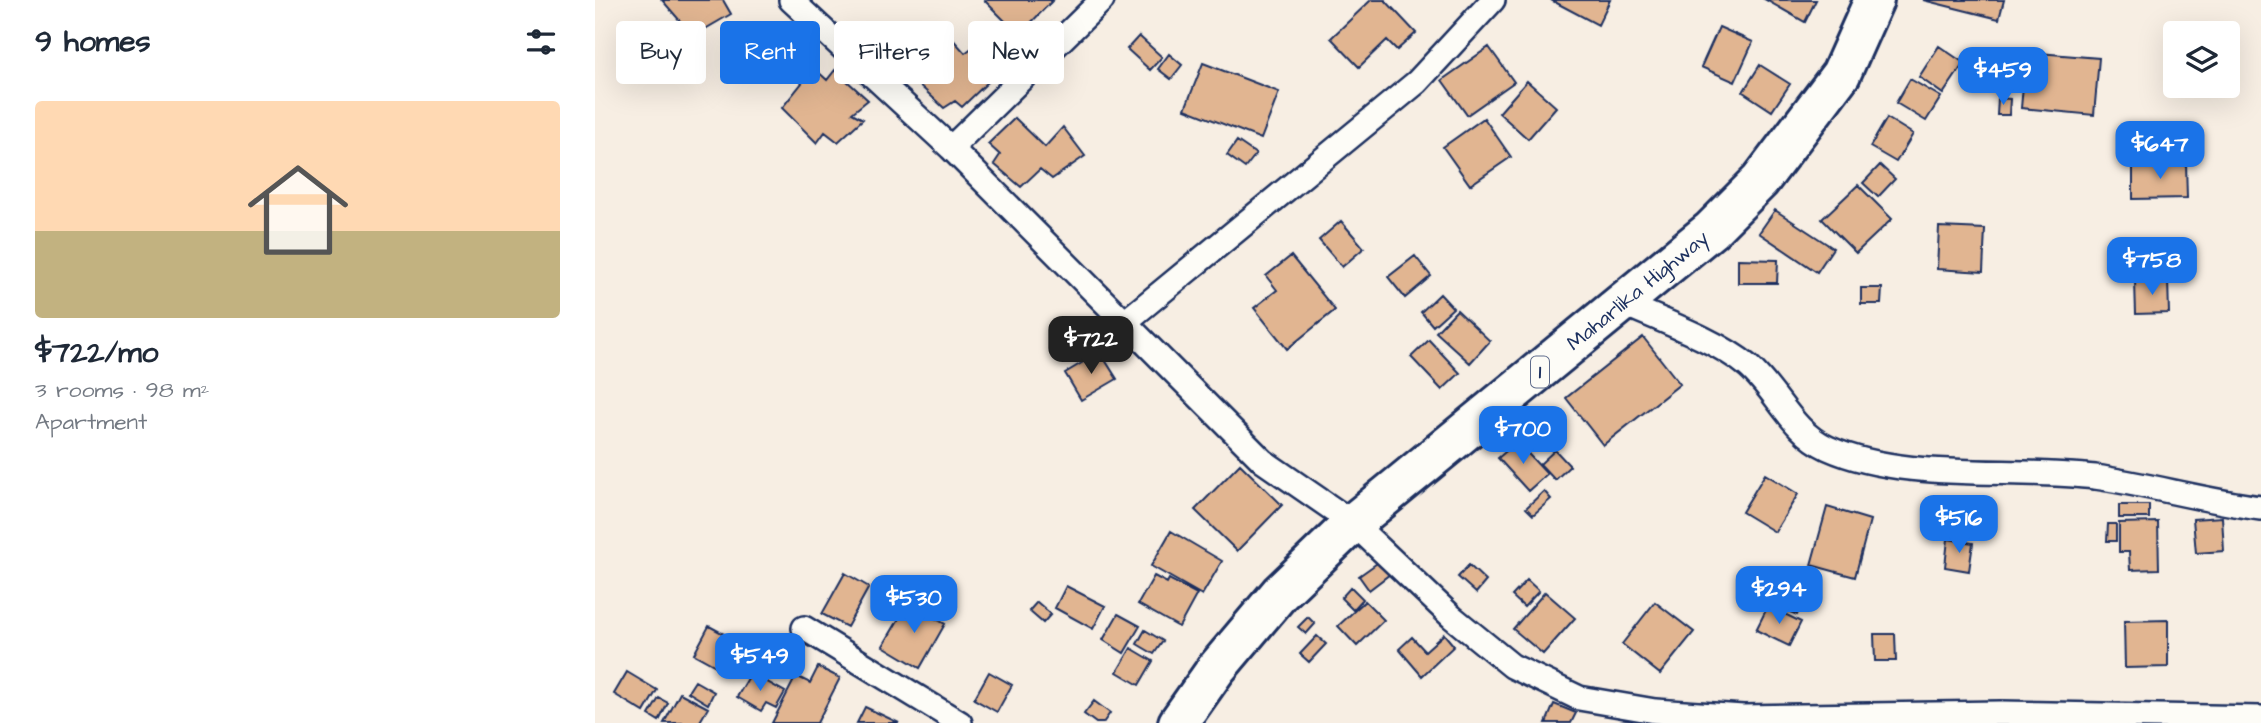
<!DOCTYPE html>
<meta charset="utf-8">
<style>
:root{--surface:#fff;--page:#f6f6f7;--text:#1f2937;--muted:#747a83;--accent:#1a73e8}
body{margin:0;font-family:"Architects Daughter",sans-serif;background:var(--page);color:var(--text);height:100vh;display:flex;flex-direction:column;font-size:26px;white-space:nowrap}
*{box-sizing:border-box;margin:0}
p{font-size:23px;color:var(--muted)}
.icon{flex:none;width:38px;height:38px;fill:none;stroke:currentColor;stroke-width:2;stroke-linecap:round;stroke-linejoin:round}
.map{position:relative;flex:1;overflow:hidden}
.sheet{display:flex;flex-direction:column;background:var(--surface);width:595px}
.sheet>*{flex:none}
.top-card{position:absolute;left:21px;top:21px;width:665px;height:63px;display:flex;gap:14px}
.fabs{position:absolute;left:1568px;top:21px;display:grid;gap:14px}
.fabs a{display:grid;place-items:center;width:77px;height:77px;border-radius:7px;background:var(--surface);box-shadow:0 7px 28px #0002;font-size:35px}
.price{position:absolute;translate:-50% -60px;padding:0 16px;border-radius:14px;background:var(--accent);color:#fff;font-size:23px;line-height:46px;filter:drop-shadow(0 2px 4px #0008)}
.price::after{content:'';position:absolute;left:50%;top:42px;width:21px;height:16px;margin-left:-10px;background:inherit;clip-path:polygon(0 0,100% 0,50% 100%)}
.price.on{background:#222;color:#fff}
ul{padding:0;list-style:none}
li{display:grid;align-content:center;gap:14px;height:371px;padding:0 35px}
li span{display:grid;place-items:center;height:217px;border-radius:7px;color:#555}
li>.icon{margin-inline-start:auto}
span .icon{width:126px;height:126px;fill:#fffc;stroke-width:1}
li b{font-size:30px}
h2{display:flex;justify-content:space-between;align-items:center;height:84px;padding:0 35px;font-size:30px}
.pill{padding:0 24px;border-radius:7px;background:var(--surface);box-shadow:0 7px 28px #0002;font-size:24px;line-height:63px}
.pill.on{background:var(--accent);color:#fff}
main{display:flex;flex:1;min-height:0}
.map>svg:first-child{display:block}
</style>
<main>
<section class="sheet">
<h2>9 homes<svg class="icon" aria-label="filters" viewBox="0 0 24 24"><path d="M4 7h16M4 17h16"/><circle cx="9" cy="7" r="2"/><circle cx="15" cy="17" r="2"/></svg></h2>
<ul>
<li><span style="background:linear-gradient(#ffd9b3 60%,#c2b280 0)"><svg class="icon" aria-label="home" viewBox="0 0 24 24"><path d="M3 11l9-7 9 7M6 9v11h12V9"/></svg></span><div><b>$722/mo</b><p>3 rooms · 98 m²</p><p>Apartment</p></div></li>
</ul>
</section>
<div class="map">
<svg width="1666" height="723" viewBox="0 0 1666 723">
<rect width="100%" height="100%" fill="#f7eee3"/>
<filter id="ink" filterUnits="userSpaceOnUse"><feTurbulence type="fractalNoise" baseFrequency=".0143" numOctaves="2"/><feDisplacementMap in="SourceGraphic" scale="14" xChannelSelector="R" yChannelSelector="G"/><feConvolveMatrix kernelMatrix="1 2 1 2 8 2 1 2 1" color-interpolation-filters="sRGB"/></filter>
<g filter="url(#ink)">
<path fill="#e1b591" stroke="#1b2f5e" stroke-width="2" d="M67 0H128L136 14 98 36Z
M389 0H458L424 35Z
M776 0H790L821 33 802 50 792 40 764 67 736 38Z
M956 0H1015L1003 25Z
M1171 0H1221L1210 22Z
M1328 0H1409L1404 19Z
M1124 27 1158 42 1140 82 1106 67Z
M354 35 370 53 382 44 401 62 385 74 394 81 367 107 360 101 349 108 321 82 329 73 319 63Z
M544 36 567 57 555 70 532 49Z
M1344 46 1369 63 1348 94 1324 77Z
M894 47 919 82 872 115 847 80Z
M1431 52 1504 58 1499 115 1426 108Z
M574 54 587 65 576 79 563 69Z
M608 63 684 92 666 139 590 109Z
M1165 65 1195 84 1177 111 1148 92Z
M219 68 232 80 240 70 273 100 257 113 268 119 243 142 230 132 222 143 187 108Z
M1315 79 1346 97 1331 121 1301 103Z
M932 81 961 107 933 139 904 113Z
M1403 98 1415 99 1414 115H1402Z
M420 118 450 147 468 127 490 156 457 179 445 169 426 187 399 164 405 155 393 144Z
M889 118 916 157 875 185 848 147Z
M1292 118 1318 134 1301 162 1275 147Z
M642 141 661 154 650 168 632 155Z
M1591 163 1592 198 1538 199V164Z
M1285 165 1300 179 1283 197 1268 183Z
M1263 185 1297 219 1261 253 1227 219Z
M1180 210 1238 248 1222 272 1164 233Z
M746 221 769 248 747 267 724 240Z
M1344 227 1390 229 1388 272 1342 269Z
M696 256 740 310 692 349 659 308 682 290 671 276Z
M820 256 836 276 810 298 793 277Z
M1143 259 1183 260 1182 283H1143Z
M1573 280 1574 313 1541 314 1540 281Z
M1266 288H1287L1286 304H1266Z
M845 294 858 308 838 326 826 312Z
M862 310 895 341 875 363 841 332Z
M1048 337 1085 384 1008 445 971 398Z
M834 340 865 373 847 390 816 357Z
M505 352 522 379 486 400 470 373Z
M922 442 952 474 933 491 903 458Z
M960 450 975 466 960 480 945 464Z
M645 464 687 505 642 551 600 510Z
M1170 474 1203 494 1180 532 1147 512Z
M949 491 956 499 938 515 931 508Z
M1524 505H1554V518H1524Z
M1232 507 1275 520 1260 577 1216 565Z
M1627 517 1629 551 1601 553 1598 519Z
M1563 522 1564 569 1535 570 1534 552H1524V523Z
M1513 524H1521V541H1512Z
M576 531 627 561 607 595 556 566Z
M1353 539 1378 543 1374 571 1350 567Z
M785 561 795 574 774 590 764 576Z
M874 565 891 581 881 593 863 577Z
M1181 572 1214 587 1202 615 1168 601Z
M250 573 274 587 252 627 227 614Z
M559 576 572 583 574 579 602 594 584 627 543 604Z
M932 580 944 591 929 607 917 596Z
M471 586 510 606 498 629 460 608Z
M756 587 768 599 758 610 746 598Z
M950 592 980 618 948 654 918 629Z
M770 601 789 620 762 646 743 626Z
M442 602 456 614 448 623 434 611Z
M1060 602 1099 632 1065 674 1027 644Z
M313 603 350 624 325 668 288 646Z
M1173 606 1206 622 1194 646 1161 630Z
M523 614 545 626 529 653 508 640Z
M713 617 720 624 711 634 703 627Z
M1573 620V667L1530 668 1529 621Z
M114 626 142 641 126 669 99 654Z
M550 630 568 641 559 654 542 644Z
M849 634 859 646 827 676 804 649 817 637 830 651Z
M1279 634H1300L1301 661H1280Z
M722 636 731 644 714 662 705 654Z
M536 648 558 661 544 685 522 672Z
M173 649 193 660 183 676 164 665Z
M223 667 245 678 222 723H177L201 676 215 683Z
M32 672 62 690 49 712 19 694Z
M394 672 417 685 402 712 379 699Z
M156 673 190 692 181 708 171 703 166 711 142 697Z
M100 681 119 692 113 704 93 692Z
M85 693 113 708 104 723H69Z
M64 698 73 703 64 721 54 715Z
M499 701 515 713 508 723H501L489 714Z
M959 704 981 713 976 723H951Z
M270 707 304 723H262Z"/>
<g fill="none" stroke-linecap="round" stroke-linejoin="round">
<defs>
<path id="street" d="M196 0 356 148 668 461 758 523 857 617 917 666 984 698 1060 711 1148 717 1406 713 1666 718
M356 148 507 0
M1025 302C1062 319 1122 340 1153 366 1182 391 1197 432 1233 448 1309 482 1416 467 1500 477 1556 485 1610 501 1666 508
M530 322 822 82 898 0
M209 628 365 723"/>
<g id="highway">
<path id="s1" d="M583 723 621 669 685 593 758 523 1116 230 1165 181 1246 74 1279 0"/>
</g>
</defs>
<use href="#street" stroke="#1b2f5e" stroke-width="28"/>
<use href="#highway" stroke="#1b2f5e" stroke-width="44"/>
<use href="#street" stroke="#fdfcf7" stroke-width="23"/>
<use href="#highway" stroke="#fdfcf7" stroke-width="38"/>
</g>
</g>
<g text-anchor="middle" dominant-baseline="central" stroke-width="6" stroke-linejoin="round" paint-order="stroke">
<rect fill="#fdfcf7" stroke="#5f6c8c" stroke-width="2" x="936" y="356.5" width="18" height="31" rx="5"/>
<g font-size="19" font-weight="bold" fill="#1b2f5e">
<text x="945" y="372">1</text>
</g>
<g font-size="21" fill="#1b2f5e" stroke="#fdfcf7">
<text stroke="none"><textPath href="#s1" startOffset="634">Maharlika Highway</textPath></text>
</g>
</g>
</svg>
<div class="fabs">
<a><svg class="icon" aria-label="layers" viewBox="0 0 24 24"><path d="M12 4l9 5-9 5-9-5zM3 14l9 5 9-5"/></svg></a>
</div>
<b class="price" style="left:1408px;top:107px">$459</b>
<b class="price" style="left:1565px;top:181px">$647</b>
<b class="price" style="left:1557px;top:297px">$758</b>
<b class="price on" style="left:496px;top:376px">$722</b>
<b class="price" style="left:928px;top:466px">$700</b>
<b class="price" style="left:1364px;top:555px">$516</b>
<b class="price" style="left:1184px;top:626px">$294</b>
<b class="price" style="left:319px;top:635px">$530</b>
<b class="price" style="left:165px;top:693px">$549</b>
<div class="top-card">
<a class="pill">Buy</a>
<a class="pill on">Rent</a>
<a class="pill">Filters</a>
<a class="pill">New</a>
</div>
</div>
</main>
